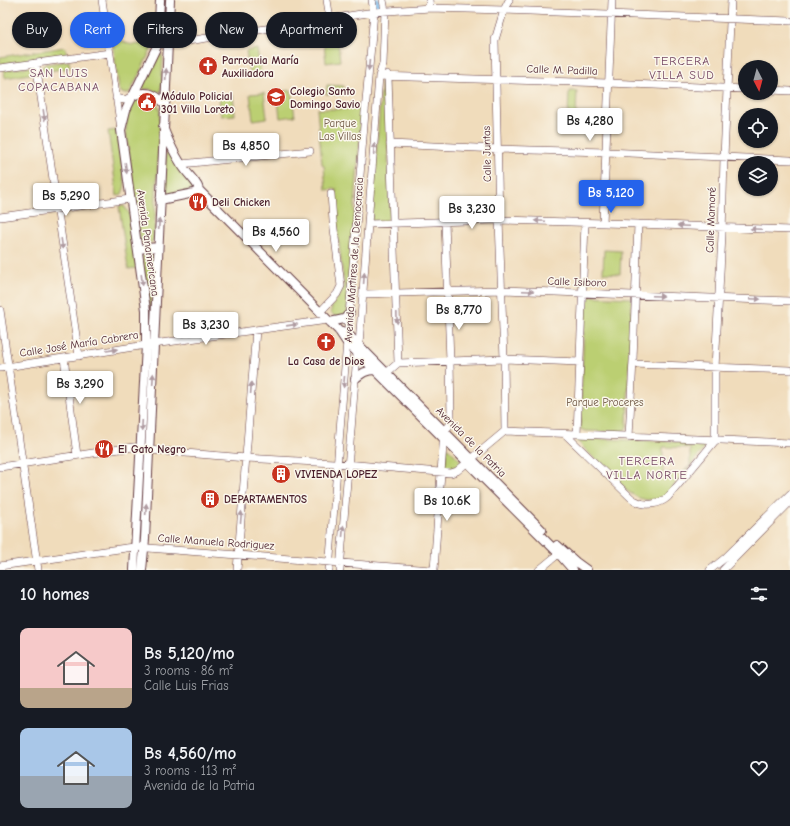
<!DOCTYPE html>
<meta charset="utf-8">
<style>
:root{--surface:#171b24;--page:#20242c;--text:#f1f3f6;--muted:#9ea1a6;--accent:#2563eb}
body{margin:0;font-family:"Comic Neue",sans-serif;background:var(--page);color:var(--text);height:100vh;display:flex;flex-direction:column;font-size:15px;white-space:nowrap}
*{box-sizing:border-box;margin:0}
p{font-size:13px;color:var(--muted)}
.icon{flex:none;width:22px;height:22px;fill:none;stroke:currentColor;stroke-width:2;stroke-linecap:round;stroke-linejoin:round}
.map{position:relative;height:570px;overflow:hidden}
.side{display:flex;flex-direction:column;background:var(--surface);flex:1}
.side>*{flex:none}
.hud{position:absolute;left:12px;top:12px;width:400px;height:36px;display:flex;gap:8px}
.needle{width:26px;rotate:174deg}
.tools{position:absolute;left:738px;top:60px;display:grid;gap:8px}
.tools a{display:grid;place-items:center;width:40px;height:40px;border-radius:50%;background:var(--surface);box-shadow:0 1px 3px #0004;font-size:20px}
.price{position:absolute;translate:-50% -34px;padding:0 9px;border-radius:4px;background:#fff;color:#222;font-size:13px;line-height:26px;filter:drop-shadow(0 1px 2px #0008)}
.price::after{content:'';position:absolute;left:50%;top:24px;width:12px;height:9px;margin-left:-6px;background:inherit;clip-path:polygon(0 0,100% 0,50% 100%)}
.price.current{background:var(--accent);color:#fff}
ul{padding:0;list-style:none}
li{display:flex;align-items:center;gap:12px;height:100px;padding:0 20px}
li span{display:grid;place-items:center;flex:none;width:112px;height:80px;border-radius:8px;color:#555}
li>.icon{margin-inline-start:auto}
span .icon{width:48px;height:48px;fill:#fffc;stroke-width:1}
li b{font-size:17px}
h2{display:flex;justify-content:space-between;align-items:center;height:48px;padding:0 20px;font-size:17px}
.pill{padding:0 14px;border-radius:18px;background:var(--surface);box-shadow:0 1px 3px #0004;font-size:14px;line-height:36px}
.pill.current{background:var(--accent);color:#fff}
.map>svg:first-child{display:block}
</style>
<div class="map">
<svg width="790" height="570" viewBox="0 0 790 570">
<rect width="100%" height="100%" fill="#fbf7ec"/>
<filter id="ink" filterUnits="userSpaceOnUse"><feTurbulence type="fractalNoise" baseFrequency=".025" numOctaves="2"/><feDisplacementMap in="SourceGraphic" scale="8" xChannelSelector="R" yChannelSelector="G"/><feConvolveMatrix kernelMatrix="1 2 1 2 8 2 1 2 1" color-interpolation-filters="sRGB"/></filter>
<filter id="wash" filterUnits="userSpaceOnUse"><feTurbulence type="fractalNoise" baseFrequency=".012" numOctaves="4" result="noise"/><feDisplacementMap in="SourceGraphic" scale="16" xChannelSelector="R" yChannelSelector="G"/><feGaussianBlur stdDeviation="0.9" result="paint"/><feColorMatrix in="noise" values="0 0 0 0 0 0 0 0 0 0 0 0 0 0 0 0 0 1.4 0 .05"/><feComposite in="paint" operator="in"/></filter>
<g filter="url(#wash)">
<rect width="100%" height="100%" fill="#f0dcbb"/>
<path fill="#bbcf72" stroke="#82774e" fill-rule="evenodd" d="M111 30H114C120 47 144 51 152 33L155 34 151 50 130 92 126 94 122 93 119 89Z
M338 42 340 61 326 63 324 44Z
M65 47 67 55 0 64V57Z
M257 49 261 74 250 75 246 51Z
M157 54H161L163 59 161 89V91L159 92 149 89H143L141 87Z
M69 61 70 68 41 72 42 67 45 64Z
M28 67 32 68 36 73 5 78 4 70Z
M383 79 386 80 390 216C386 223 379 221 371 221L382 80Z
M327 85 344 86 343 95 326 94Z
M291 90 295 116 280 118 277 92Z
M569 91H577L576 115H568Z
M264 93 267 118 253 120 250 94Z
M233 95 235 115 221 116 219 96Z
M141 97C152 96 159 102 160 113L154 238 152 242C147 245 143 244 140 239L126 131C126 119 129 103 141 97Z
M361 107 362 110 347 312 344 315 336 317 331 313C330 303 342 296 344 285L336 218V189L326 190 324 166 322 164 317 109H359Z
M117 130 125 184 124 189 122 194 117 196 108 131Z
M169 152 171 153 193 182 194 188 193 190 167 195 165 191 166 154Z
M119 206H124L129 213 137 268 128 269Z
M604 250 621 251 620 274 603 273Z
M145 252 154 253 152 288 151 341H150V314L149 302 142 253Z
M587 296 631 298 632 300 627 426C626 430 624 431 619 432L585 431 581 429 580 427 585 299Z
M578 438 705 443 707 445 667 494 660 499H656L647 500 639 498 635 496 626 490 577 441V439ZM663 447 690 448V465L682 473H663Z
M447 447 462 462C456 468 454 470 445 469Z"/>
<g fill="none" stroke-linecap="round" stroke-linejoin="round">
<path stroke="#7dbef2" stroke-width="6" d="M377 0 379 6"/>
</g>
</g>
<g filter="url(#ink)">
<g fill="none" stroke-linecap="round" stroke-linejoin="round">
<defs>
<path id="minor" d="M102 0 121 129
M327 0 330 19
M429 0 430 8
M158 44 175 43 374 12 430 8 504 10 790 21
M36 63 79 356
M0 68 110 53
M387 74 388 77 398 363
M379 76 608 83 745 89
M771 90 790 91
M116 98 125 100 132 96
M390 144 498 149 606 152 790 160
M181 164 310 151
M0 217 130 199
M603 223 612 0
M368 224 499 220 638 224 790 230
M363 294 501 290 790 301
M0 310 38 570
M320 312 337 294 341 286 333 221 331 194
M64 358 77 455
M633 364 790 370
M0 368 146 345 328 320
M383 376 398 363 504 359 580 362
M505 431 790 443
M565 434 628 495C630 497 633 500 636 501 646 507 660 504 668 497L715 441
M577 434 580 358 585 223
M629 437 633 360 638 224
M715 441V368L722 235 724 157 731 0
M0 467 133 447 149 450 246 458 334 463 451 473 457 471 505 431 504 359 499 220 495 40 504 10 509 0
M0 566 126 548 135 547 431 570
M237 570 256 330
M329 570 365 112 374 12 372 0
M340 570 357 354 359 345 379 76 383 64 385 11 383 0
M434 570 444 431 449 426 451 422V417L450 361 445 221
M539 570 562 551
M710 570 725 558 790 494
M723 570 790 502"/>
<path id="major" d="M132 96C146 90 154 93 164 103
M163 127C170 145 178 163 191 177 194 181 198 184 199 190L339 331 347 343 382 377 559 554 573 570
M160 200 194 193 199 190
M138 249 158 247
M330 322 344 319 350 313
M339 331 348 334 542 530
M355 379C362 373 366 370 375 370
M557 545 576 562 587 570
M134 570 146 345V310L121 130 126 110 158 44 160 0
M142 570 145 539 170 0"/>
</defs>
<use href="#minor" stroke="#633b41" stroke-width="8"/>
<use href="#major" stroke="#633b41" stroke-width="10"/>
<use href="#minor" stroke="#fff" stroke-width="7"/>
<use href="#major" stroke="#fff" stroke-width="8"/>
</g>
<defs><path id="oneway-solid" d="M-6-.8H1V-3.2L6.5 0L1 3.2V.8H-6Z"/></defs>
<g fill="#ae9aa0">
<use href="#oneway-solid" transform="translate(369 65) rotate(95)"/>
<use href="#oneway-solid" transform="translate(166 74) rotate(-87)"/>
<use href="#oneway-solid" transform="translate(44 115) rotate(82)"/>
<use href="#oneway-solid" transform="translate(374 149) rotate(-86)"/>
<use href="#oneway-solid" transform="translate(126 168) rotate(82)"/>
<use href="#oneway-solid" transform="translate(540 221) rotate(-178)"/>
<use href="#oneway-solid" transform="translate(159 224) rotate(-87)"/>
<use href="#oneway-solid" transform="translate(683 226) rotate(-177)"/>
<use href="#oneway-solid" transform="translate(756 229) rotate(-178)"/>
<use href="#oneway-solid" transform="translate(62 244) rotate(82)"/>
<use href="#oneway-solid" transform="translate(364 278) rotate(-86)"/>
<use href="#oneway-solid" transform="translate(142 280) rotate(82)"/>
<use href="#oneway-solid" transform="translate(528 291) rotate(2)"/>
<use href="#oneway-solid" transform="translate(658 296) rotate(2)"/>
<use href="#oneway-solid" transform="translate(755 299) rotate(2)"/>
<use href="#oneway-solid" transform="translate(397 318) rotate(88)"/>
<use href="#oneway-solid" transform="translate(292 325) rotate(-8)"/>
<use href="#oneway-solid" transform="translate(112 350) rotate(-9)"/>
<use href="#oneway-solid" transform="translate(153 379) rotate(-87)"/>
<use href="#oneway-solid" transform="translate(344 382) rotate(95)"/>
<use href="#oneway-solid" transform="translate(251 388) rotate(-86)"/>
<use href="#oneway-solid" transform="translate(142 426) rotate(93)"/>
<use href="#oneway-solid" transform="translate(146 509) rotate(-87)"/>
<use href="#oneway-solid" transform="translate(241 517) rotate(-85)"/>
<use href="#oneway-solid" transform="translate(343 531) rotate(-85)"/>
</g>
</g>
<defs>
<symbol id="church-disc" viewBox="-11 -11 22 22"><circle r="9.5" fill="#c8321e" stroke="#fbf7ec"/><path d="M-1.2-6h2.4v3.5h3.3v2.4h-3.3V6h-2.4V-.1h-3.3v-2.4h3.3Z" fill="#fff"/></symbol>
<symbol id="school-disc" viewBox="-11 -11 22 22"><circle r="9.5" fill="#c8321e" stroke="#fbf7ec"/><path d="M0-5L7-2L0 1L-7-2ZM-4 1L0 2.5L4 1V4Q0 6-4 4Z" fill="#fff"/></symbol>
<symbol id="civic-disc" viewBox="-11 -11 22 22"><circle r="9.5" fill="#c8321e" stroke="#fbf7ec"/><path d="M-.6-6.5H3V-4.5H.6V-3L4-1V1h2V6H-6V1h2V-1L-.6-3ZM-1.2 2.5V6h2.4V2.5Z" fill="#fff"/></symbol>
<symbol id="restaurant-disc" viewBox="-11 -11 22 22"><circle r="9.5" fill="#c8321e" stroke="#fbf7ec"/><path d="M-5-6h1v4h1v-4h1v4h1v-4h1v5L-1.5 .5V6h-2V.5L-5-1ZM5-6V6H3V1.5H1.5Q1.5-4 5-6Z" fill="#fff"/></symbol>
<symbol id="building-disc" viewBox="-11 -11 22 22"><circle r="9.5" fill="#c8321e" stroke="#fbf7ec"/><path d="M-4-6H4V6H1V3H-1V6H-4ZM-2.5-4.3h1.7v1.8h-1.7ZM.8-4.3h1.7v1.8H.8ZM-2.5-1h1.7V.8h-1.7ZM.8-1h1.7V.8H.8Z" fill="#fff"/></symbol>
</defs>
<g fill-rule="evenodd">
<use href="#church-disc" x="197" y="55" width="22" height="22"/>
<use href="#school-disc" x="265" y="86" width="22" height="22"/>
<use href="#civic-disc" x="136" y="91" width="22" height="22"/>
<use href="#restaurant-disc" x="187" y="191" width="22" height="22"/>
<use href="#church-disc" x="315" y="331" width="22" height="22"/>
<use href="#restaurant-disc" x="93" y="438" width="22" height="22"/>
<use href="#building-disc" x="270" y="463" width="22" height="22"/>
<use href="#building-disc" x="199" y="488" width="22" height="22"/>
</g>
<g text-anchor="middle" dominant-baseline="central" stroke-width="3" stroke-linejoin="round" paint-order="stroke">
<g font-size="11" font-weight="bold" fill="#4a1f2b" stroke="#fbf7ec" text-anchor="start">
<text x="222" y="60">Parroquia María<tspan x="222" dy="13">Auxiliadora</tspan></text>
<text x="290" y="91">Colegio Santo<tspan x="290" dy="13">Domingo Savio</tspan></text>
<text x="161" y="96">Módulo Policial<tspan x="161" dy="13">301 Villa Loreto</tspan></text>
<text x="212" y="202">Deli Chicken</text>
<text x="326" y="361" text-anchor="middle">La Casa de Dios</text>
<text x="118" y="449">El Gato Negro</text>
<text x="295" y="474">VIVIENDA LOPEZ</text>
<text x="224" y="499">DEPARTAMENTOS</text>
</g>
<g font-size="11" fill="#4a1f2b" stroke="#fbf7ec">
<text transform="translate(562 70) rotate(2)">Calle M. Padilla</text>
<text transform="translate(487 154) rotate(-91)">Calle Juntas</text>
<text transform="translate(711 220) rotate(-88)">Calle Mamoré</text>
<text transform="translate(148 243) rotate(82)">Avenida Panamericana</text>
<text transform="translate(354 260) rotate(-86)">Avenida Mártires de la Democracia</text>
<text transform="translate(577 282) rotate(2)">Calle Isiboro</text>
<text transform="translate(79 344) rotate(-9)">Calle José María Cabrera</text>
<text transform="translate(471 442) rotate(45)">Avenida de la Patria</text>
<text transform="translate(216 542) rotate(4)">Calle Manuela Rodriguez</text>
</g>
<g font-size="11" fill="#6c5440" stroke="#fbf7ec">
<text x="340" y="123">Parque<tspan x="340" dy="13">Las Villas</tspan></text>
<text x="605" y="402">Parque Proceres</text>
</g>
<g font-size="12" letter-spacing="1" fill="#754762" stroke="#fbf7ec">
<text x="682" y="61">TERCERA<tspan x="682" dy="14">VILLA SUD</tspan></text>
<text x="59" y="73">SAN LUIS<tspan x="59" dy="14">COPACABANA</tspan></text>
<text x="647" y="461">TERCERA<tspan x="647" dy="14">VILLA NORTE</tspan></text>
</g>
</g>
</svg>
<div class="tools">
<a><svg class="needle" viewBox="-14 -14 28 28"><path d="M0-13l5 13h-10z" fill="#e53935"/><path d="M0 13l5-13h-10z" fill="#9ea1a6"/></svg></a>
<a><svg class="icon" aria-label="locate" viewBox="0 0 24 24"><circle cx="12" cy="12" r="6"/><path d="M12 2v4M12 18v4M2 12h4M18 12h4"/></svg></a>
<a><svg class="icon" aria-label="layers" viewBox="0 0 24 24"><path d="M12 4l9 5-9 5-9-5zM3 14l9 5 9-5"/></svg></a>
</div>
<b class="price" style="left:590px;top:142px">Bs 4,280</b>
<b class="price" style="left:246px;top:167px">Bs 4,850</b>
<b class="price current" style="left:611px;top:214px">Bs 5,120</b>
<b class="price" style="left:66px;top:217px">Bs 5,290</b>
<b class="price" style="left:472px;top:230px">Bs 3,230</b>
<b class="price" style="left:276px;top:253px">Bs 4,560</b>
<b class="price" style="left:459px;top:331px">Bs 8,770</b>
<b class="price" style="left:206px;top:346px">Bs 3,230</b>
<b class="price" style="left:80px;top:405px">Bs 3,290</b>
<b class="price" style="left:447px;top:522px">Bs 10.6K</b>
<div class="hud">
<a class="pill">Buy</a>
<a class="pill current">Rent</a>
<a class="pill">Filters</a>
<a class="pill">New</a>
<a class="pill">Apartment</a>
</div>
</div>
<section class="side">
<h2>10 homes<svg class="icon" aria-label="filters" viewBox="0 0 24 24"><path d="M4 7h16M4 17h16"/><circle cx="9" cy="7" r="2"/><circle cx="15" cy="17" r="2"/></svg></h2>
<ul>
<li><span style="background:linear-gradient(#f6c9c9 75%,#b9a48a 0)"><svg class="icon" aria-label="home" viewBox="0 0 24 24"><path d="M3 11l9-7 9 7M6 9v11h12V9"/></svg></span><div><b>Bs 5,120/mo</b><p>3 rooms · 86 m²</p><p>Calle Luis Frias</p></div><svg class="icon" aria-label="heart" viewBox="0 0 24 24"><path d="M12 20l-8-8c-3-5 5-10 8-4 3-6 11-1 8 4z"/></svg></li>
<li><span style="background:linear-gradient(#a9c7e8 60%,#9aa5b1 0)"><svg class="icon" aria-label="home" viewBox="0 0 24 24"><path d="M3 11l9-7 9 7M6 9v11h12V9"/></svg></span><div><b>Bs 4,560/mo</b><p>3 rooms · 113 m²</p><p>Avenida de la Patria</p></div><svg class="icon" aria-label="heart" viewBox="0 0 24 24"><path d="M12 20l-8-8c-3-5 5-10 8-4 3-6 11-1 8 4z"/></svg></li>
</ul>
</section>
